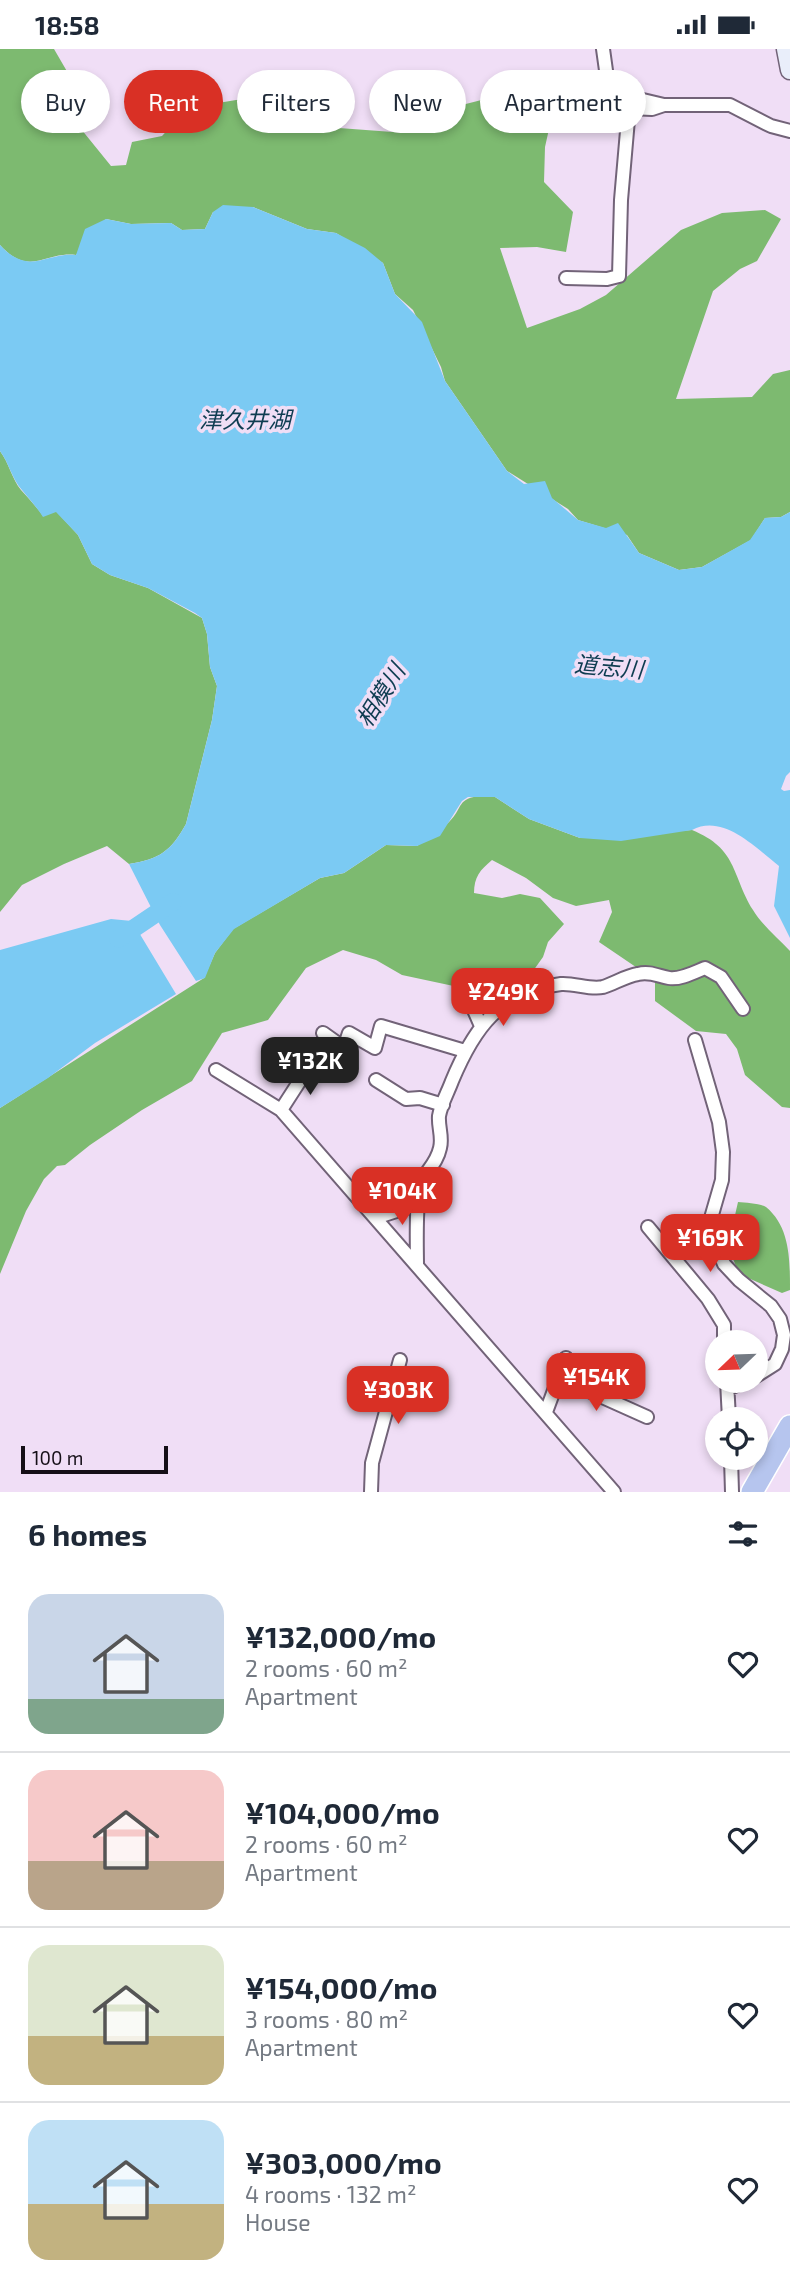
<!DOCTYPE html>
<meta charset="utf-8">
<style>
:root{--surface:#fff;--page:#f2f2f3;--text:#1f2937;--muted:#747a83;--line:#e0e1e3;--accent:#d93025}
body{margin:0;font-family:"Exo 2","Noto Sans JP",sans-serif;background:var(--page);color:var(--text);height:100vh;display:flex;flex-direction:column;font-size:26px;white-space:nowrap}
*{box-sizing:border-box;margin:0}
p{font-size:23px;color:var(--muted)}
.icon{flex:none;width:38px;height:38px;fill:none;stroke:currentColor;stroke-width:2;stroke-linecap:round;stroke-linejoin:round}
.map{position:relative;height:1443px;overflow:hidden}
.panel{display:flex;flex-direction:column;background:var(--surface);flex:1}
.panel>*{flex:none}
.top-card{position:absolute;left:21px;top:21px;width:749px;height:63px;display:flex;gap:14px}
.needle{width:46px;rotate:247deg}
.controls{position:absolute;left:705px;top:1281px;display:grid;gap:14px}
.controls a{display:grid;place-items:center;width:63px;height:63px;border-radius:50%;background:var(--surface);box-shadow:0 4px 10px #0003;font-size:35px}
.scale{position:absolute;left:21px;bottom:18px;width:147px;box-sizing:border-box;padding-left:7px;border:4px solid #150f17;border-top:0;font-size:19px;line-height:24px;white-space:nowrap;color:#150f17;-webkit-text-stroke:5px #f0def6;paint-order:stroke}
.price{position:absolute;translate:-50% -60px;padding:0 16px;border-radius:14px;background:var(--accent);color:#fff;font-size:23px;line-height:46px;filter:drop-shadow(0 2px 4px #0008)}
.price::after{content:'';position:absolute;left:50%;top:42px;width:21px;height:16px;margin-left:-10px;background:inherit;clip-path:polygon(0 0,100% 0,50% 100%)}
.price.on{background:#222;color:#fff}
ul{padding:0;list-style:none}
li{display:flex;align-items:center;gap:21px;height:175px;padding:0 28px}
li+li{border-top:2px solid var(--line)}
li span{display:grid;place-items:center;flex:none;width:196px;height:140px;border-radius:21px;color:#555}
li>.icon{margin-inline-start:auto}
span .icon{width:84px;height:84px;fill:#fffc;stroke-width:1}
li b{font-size:30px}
h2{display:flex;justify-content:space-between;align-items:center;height:84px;padding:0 28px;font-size:30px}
.chip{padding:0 24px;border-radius:32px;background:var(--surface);box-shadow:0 4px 10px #0003;font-size:24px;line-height:63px}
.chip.on{background:var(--accent);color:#fff}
.status{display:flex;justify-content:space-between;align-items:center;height:49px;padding:0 35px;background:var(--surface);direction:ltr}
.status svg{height:19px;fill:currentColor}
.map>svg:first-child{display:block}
</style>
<div class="status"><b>18:58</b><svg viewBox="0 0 49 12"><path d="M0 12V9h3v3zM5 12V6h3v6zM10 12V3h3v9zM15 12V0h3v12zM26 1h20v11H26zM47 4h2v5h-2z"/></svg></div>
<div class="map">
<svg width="790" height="1443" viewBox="0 0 790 1443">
<rect width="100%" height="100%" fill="#f0def6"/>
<path fill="#7dba70" d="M0 0H54L72 31 77 75 111 117 126 116 132 93 162 87 188 59 236 51 281 47 317 57 339 79 406 84 443 75 450 59 529 39 535 55 536 81 549 80 545 98 544 133 573 163 566 203 537 198 500 199 527 279 580 260 606 246 681 181 722 164 765 161 781 170 757 212 740 220 713 242 676 350 752 348 773 325 790 321V463L781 468 765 469 751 491 702 518 679 521 639 504 627 486 578 471 568 460 507 422 445 332 441 318 413 261 395 245 383 214 336 184 307 180 253 158 213 163 205 180 182 181 171 174 131 175 106 170 76 206C45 202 30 229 0 196Z
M0 402C9 414 12 430 21 441 29 450 36 457 43 467L56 462 78 486 92 515 110 526 148 539 202 569 207 585 210 618 217 637 212 671 186 775C171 802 160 810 129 815L107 797 64 815 22 836 0 863Z
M482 747 495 748 529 770 580 789 692 781C738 800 731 825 753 861 762 876 778 889 790 902V1059L782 1058 745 1026 737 1000 726 985 696 982 655 952V931L599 893 612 863 609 851 576 857 553 849 526 829 492 811C480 821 474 828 474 844L502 849 520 845 540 849 564 875 548 893 543 908 533 922 508 942H477L402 926 376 911 343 901 306 919 268 971 222 984 192 1032 142 1061 90 1096 65 1116 57 1117 44 1130 26 1162 0 1225V1059L204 929 215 904 233 880 320 829 344 824 386 796 417 797C427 790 440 782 449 773 464 758 456 749 482 747Z
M738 1153C746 1154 759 1154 766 1158 790 1178 790 1210 790 1241L782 1244 739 1225 728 1197Z"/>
<path fill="#7bcaf3" d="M223 156 253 158 307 180 336 184 365 199 383 214 395 245 422 273 445 332 507 422 524 435 545 432 552 449 578 471 606 479 618 474 639 504 679 521 702 518 750 491 765 469 781 468 790 463V723L786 727 781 740 784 742 790 741V889L774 857 779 817C756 799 723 764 692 781L621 792 580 789 529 770 495 748H468L462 752 440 787 417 797 386 796 344 824 320 829 234 880 215 904 205 929 196 932 160 876 129 815C160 810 171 802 186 775L212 671 217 637 210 618 207 585 202 569 195 564 148 539 110 526 92 515 78 486 56 463 43 468C36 457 29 450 22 441 12 430 9 414 0 402V196C30 228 45 203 76 206L85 180 106 170 131 175 171 174 182 181 205 180 213 163Z
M111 870 132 872 176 945 95 994 48 1029 0 1059V901Z"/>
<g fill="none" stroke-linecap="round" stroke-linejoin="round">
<path stroke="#7bcaf3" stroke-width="18" d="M118 890 173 853"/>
<defs>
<path id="street" d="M603 0 609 43 664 56H730L771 77 790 82
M566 229 607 230 619 227 621 151 629 59 652 60 664 56
M470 952 481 977
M323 984 344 999 349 984 375 999 381 977 465 1002
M695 991 719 1073 723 1103 722 1131 709 1176 712 1188 724 1215 739 1231 771 1257 780 1270 784 1286 782 1300 775 1315 756 1327
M216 1021 281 1061 614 1443
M376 1031 406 1050 420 1049 443 1056
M281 1061 310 1016
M375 1169 418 1155
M648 1178 708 1250 724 1276V1293
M417 1216C417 1198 415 1145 422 1131 429 1119 437 1113 440 1099 443 1088 438 1078 439 1067 441 1055 448 1043 452 1032 474 979 499 943 561 935 575 934 590 941 603 938 615 934 626 927 638 925 650 922 658 927 669 929 680 931 695 923 705 919L721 928 743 960
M560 1329 647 1368
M727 1332 729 1370
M728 1340 745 1332
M546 1363 566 1309
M731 1409 732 1443
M371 1443 372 1414 400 1311"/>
<path id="secondary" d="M786 0 790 21"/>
<path id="highway" d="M752 1443 790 1377"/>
</defs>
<use href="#street" stroke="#726378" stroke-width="16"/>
<use href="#secondary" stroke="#726378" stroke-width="21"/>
<use href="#highway" stroke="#fff" stroke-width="24"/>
<use href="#street" stroke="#fff" stroke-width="12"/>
<use href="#secondary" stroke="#e9eefa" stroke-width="18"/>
<use href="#highway" stroke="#b6c5ee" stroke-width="21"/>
</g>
<g text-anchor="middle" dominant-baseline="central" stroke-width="7" stroke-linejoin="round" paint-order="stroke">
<g font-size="23" font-style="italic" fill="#0e3c51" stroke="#f0def6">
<text x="245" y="370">津久井湖</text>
<text transform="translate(609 617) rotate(5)">道志川</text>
<text transform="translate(380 646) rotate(-58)">相模川</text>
</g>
</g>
</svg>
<div class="controls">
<a><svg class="needle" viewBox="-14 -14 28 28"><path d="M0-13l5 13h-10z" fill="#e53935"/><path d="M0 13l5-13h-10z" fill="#747a83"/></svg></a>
<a><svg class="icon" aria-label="locate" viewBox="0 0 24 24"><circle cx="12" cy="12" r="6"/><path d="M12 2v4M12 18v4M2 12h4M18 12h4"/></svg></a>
</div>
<div class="scale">100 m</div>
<b class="price" style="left:503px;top:979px">¥249K</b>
<b class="price on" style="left:310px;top:1048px">¥132K</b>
<b class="price" style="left:402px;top:1178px">¥104K</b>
<b class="price" style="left:710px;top:1225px">¥169K</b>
<b class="price" style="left:596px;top:1364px">¥154K</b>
<b class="price" style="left:398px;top:1377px">¥303K</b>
<div class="top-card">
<a class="chip">Buy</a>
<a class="chip on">Rent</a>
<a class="chip">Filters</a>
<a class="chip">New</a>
<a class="chip">Apartment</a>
</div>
</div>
<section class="panel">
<h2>6 homes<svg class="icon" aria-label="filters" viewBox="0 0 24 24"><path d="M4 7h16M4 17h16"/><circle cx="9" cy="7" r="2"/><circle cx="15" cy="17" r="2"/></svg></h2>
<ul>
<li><span style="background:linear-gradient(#c9d6e8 75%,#7fa58c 0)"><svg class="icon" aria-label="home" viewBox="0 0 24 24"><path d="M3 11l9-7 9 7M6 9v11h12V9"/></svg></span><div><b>¥132,000/mo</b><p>2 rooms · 60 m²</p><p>Apartment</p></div><svg class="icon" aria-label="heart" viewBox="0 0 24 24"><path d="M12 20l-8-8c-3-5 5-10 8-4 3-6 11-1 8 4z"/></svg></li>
<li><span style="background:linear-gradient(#f6c9c9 65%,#b9a48a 0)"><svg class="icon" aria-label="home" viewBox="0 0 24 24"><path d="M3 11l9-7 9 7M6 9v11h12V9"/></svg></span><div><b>¥104,000/mo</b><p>2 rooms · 60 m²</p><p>Apartment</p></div><svg class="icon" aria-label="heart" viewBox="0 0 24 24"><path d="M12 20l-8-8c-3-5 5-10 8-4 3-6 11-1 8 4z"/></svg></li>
<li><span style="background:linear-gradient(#dfe7d0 65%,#c2b280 0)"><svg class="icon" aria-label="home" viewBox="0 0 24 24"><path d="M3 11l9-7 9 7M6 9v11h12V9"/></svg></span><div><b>¥154,000/mo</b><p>3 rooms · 80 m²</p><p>Apartment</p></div><svg class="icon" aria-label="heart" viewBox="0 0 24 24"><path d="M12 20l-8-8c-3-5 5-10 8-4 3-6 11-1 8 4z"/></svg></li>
<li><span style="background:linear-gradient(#bfe0f5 60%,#c2b280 0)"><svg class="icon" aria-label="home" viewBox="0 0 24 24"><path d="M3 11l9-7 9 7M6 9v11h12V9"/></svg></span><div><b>¥303,000/mo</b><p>4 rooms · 132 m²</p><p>House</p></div><svg class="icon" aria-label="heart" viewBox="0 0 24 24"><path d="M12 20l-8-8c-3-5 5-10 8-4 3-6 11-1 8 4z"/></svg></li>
</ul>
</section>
